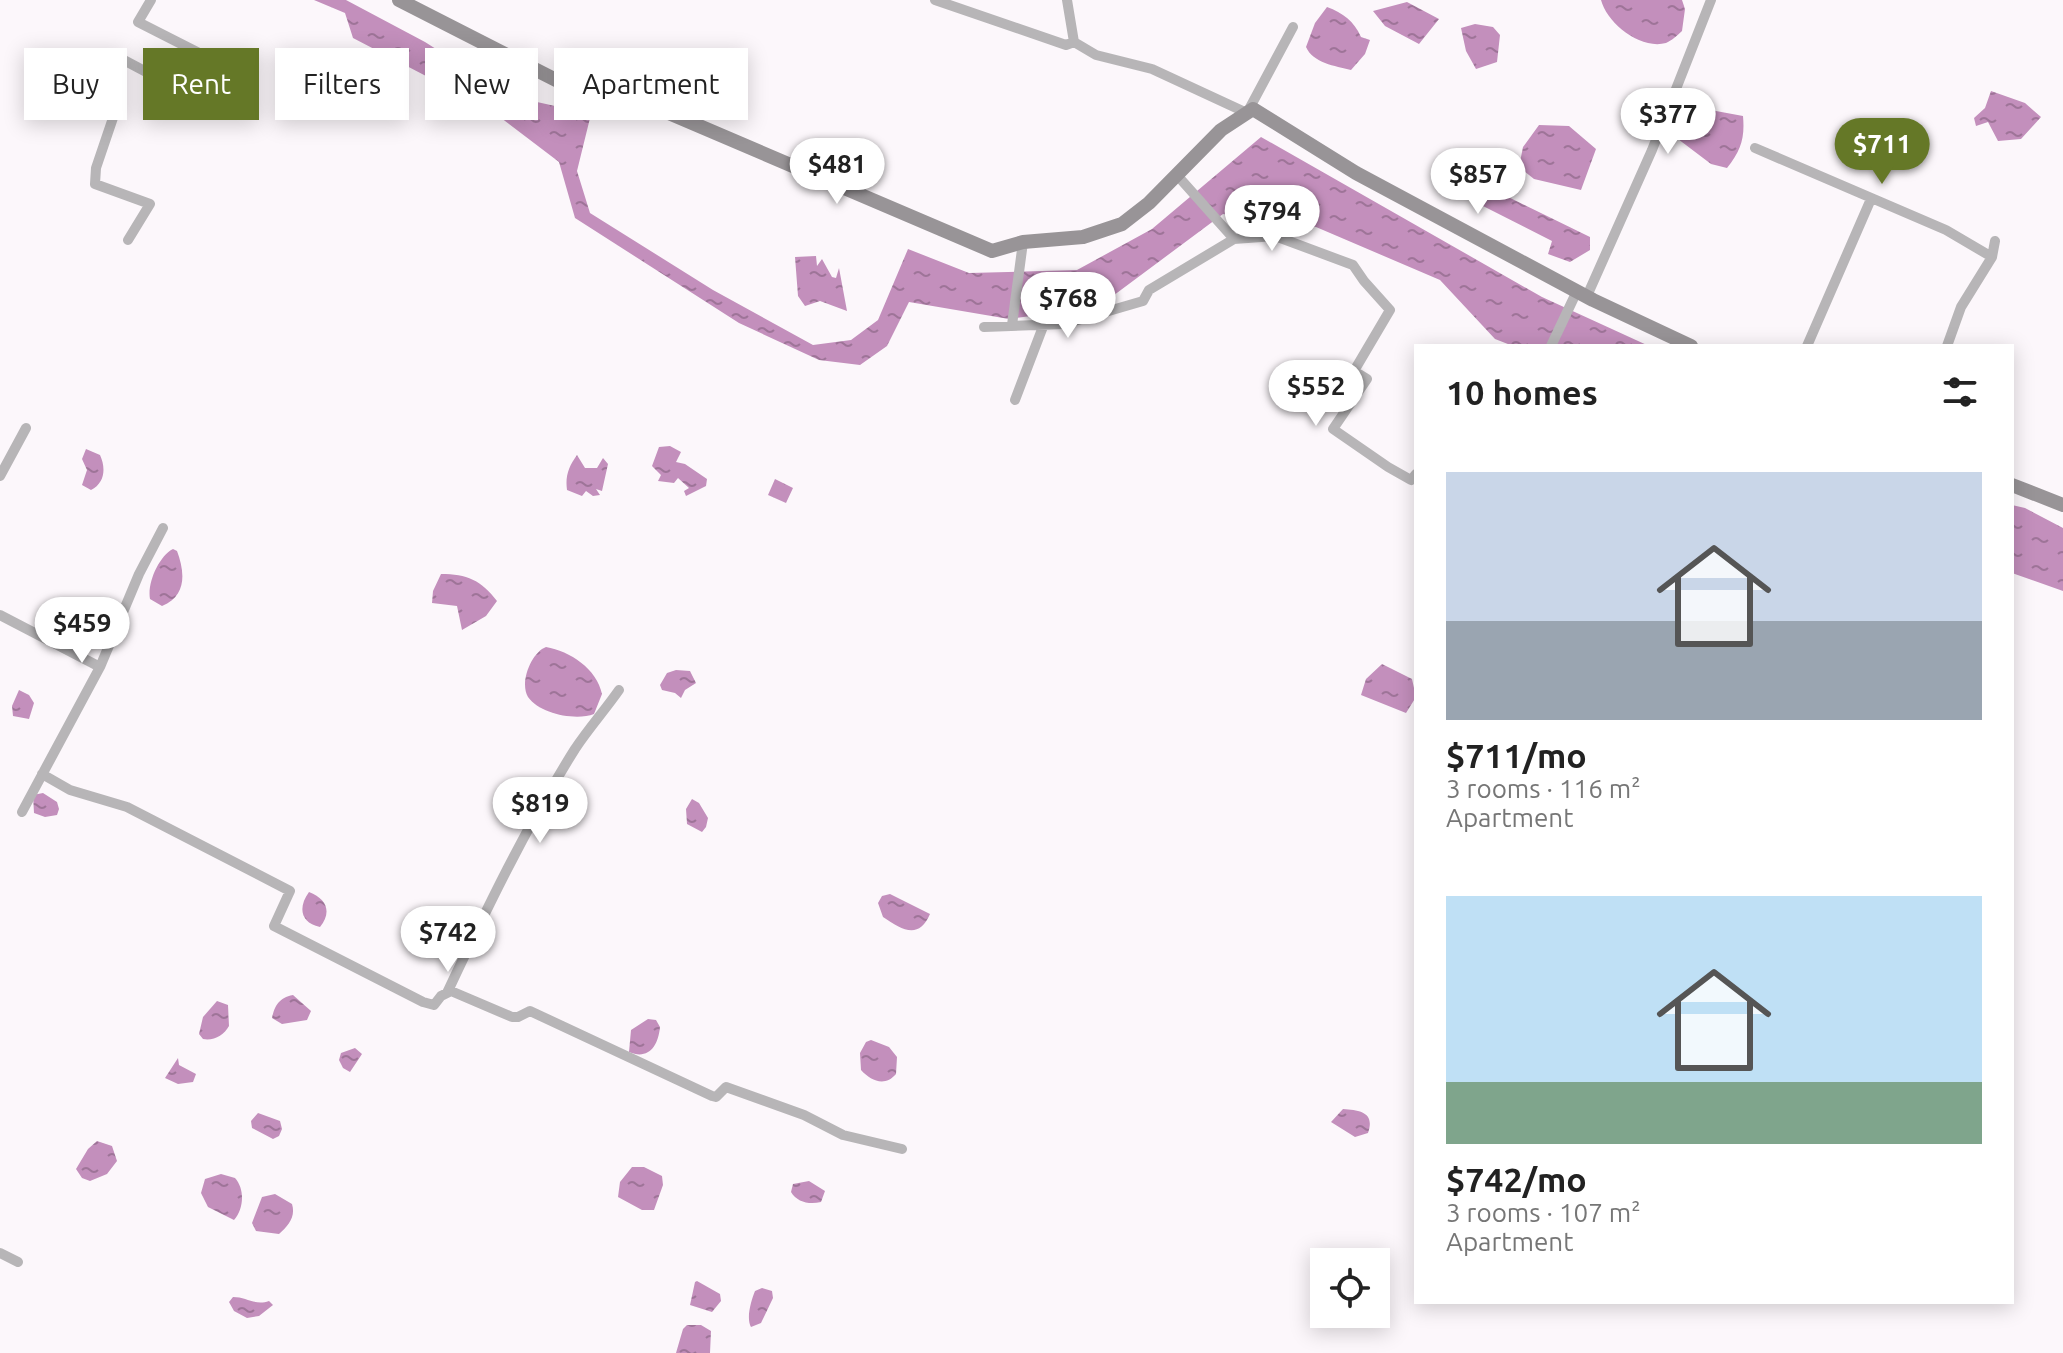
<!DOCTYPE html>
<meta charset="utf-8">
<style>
:root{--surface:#fff;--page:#f6f6f6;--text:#222;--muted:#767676;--accent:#657827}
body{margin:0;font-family:Ubuntu,sans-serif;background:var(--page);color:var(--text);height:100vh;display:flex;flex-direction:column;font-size:30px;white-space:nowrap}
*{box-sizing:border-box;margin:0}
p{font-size:26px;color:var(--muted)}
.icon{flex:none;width:44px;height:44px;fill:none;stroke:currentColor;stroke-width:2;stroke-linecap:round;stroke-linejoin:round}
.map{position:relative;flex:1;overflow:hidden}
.details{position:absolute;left:1414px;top:344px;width:600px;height:960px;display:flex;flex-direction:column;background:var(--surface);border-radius:0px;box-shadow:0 4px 20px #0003}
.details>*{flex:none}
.guide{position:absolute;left:24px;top:48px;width:760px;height:72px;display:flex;gap:16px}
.controls{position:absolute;left:1310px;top:1248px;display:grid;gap:16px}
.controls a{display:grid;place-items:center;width:80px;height:80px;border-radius:0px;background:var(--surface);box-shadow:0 4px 20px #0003;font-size:40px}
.price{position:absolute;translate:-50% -68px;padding:0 18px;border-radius:28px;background:#fff;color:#222;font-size:26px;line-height:52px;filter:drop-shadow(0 2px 4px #0008)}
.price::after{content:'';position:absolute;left:50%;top:48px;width:24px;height:18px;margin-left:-12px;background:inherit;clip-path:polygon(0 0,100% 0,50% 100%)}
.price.selected{background:var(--accent);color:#fff}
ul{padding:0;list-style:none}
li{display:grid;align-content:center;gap:16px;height:424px;padding:0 32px}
li span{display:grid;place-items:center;height:248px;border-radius:0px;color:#555}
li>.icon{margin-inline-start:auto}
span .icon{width:144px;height:144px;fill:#fffc;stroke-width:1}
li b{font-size:34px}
h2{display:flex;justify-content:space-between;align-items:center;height:96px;padding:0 32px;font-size:34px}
.chip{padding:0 28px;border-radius:0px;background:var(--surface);box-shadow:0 4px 20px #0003;font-size:28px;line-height:72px}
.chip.selected{background:var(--accent);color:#fff}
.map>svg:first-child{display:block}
</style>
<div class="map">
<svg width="2063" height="1353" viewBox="0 0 2063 1353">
<defs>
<pattern id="water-ripples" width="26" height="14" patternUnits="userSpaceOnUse" patternTransform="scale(2)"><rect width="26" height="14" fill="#c38fbc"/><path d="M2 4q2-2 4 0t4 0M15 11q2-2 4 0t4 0" fill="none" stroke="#9e7498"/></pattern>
</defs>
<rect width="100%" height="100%" fill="#fcf7fb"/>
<path fill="url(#water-ripples)" d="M314 0H346L425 42 510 96 591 114 577 171 590 213 713 290 813 345 851 340 878 320 908 249 969 273 1077 270 1152 229 1261 137 1542 297 1649 346H1513L1495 339 1440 280 1316 227 1223 214 1098 307 1009 319 909 302 887 346 860 365 819 360 739 323 575 218 559 162 480 102 468 83 449 88 353 38 345 13Z
M1601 0H1682L1685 9 1682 31C1678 35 1671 41 1666 43 1640 50 1607 23 1601 0Z
M1407 2 1439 19 1419 44 1385 26 1373 11Z
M1327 7C1343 13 1354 21 1361 37L1370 40 1365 54 1351 70C1335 66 1313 63 1306 47L1315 23Z
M1475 24 1493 27 1500 35 1497 62 1476 69 1466 51 1461 28Z
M1991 91 2025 103 2041 117 2021 139 1998 141 1988 122 1976 126 1974 118 1985 108Z
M1689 106 1743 116C1745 138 1741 151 1727 168L1711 164 1678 139 1679 127Z
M1539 125 1569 126 1596 149 1581 190 1534 179 1519 167 1523 147Z
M1494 190 1590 237V250L1570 262 1548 254 1552 241 1483 206Z
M816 256 817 266 822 259 832 277 836 278 839 268 847 311 820 301 805 306 798 296 795 257Z
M670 446 681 452 676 462 685 464 707 479 706 486 686 496 684 491 689 488 678 478 674 483 658 481 661 475 652 466 659 447Z
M86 449 100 455C106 468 105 483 91 490L82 485 87 470 82 459Z
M577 455 585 468H597L603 458 608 464 602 491 596 489 600 495 593 496 586 491 582 496 567 490C565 476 569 466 577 455Z
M775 479 793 488 786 503 768 495Z
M2012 505 2025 508 2063 528V591L2012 573Z
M173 549 177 551C185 572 187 596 162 606L150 599C147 583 159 556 173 549Z
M441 574C467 574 481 580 497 601L486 616 462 630 457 606 432 603 433 591Z
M546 647C570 651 597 669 602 694L594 714C576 721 540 714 528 697 519 682 532 652 546 647Z
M1382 664 1412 679 1416 697 1406 713 1361 695 1366 679Z
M676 670 690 671 696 683 685 690 681 698 675 693 662 690 660 685 667 673Z
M19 690 29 695 34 703 29 719 13 716 12 706Z
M43 793 57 802 59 809 57 815 45 817 34 813 33 795Z
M692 799 699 803 708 818 706 827 702 832 687 824 686 809Z
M309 892C327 899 332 912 320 927 300 923 298 907 309 892Z
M890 894 930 914C919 940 902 930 883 917L878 903 882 896Z
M293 995 311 1011 307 1020 282 1024 272 1018C275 1005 279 998 293 995Z
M217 1001 228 1005 229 1026C224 1035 214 1041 203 1039L199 1034 203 1017Z
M648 1019 656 1020 660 1027C658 1047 648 1060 629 1052L631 1030Z
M871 1040 889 1047 897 1057 896 1074C885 1087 871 1081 861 1070L860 1053 866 1042Z
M355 1048 362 1054 350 1072 343 1068 339 1060 341 1053Z
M178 1058 179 1065 196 1074 193 1082 178 1084 165 1078Z
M1343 1109C1361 1110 1375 1113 1368 1133L1355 1137 1331 1122Z
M258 1113 280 1121 282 1129 279 1136 273 1139 252 1128 251 1121Z
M97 1141 112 1146 117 1161 107 1174 90 1181 82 1178 76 1169 88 1149Z
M632 1167H644L662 1176 663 1185 654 1210H642L618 1197 620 1182Z
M221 1174 235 1178C245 1189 244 1209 234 1220L208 1207 201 1193 205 1179Z
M809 1181 825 1191 821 1202C809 1205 797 1202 791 1192L793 1184Z
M275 1194 292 1204C296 1217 288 1226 279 1234L256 1231 252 1223 262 1197Z
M697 1281 720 1294 721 1301 712 1312 690 1305 695 1282Z
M762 1288 772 1291 773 1298 761 1323 751 1327C746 1318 751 1301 755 1291Z
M233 1297C247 1297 255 1306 269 1301L273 1305 259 1316 247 1318 234 1311 229 1302Z
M687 1325H701L711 1331 710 1353H676L683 1329Z"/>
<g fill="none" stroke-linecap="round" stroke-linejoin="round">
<path stroke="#b7b5b7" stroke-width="10" d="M935 0 1066 45 1074 42 1096 55 1152 69 1247 113 1293 27
M1067 0 1074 42
M1755 148 1946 230 1992 257
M1176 174 1234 239
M128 240 150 204 95 184 96 168 115 112 97 102 120 58 182 91 201 54 138 22 151 0
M1587 296 1652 150 1711 0
M1012 325 1023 242
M984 327 1064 324 1143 301 1149 290 1234 239 1275 236 1353 265 1364 281 1390 310 1354 371 1367 379 1333 429 1388 467 1411 480 1416 474
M1551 346 1577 291
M1807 346 1871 199
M1947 346 1961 307 1992 257 1995 241
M1015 400 1044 324
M0 476 26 428
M0 615 100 667
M42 774 70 790 127 807 290 891 274 926 423 1002 434 1005 441 996 451 991 512 1017H518L530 1011 712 1096 716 1097 726 1087 804 1115 843 1135 902 1149
M22 812 100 667 139 574 163 528
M447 993C486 910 526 827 575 749 589 728 605 710 619 690
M0 1253 18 1262"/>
<path stroke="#989497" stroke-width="14" d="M399 0 558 81 629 96 992 251 1023 242 1083 237 1122 224 1149 203 1221 130 1253 109 1356 173 1593 300 1691 346
M2012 485 2063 505"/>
</g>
</svg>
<div class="controls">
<a><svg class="icon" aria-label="locate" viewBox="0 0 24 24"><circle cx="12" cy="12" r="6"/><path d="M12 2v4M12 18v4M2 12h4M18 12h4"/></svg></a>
</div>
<b class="price" style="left:1668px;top:156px">$377</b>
<b class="price selected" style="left:1882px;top:186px">$711</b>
<b class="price" style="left:837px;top:206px">$481</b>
<b class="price" style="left:1478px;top:216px">$857</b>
<b class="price" style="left:1272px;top:253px">$794</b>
<b class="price" style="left:1068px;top:340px">$768</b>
<b class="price" style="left:1316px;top:428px">$552</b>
<b class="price" style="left:82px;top:665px">$459</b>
<b class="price" style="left:540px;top:845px">$819</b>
<b class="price" style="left:448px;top:974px">$742</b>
<div class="guide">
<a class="chip">Buy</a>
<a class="chip selected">Rent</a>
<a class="chip">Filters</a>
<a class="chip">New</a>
<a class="chip">Apartment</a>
</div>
<section class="details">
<h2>10 homes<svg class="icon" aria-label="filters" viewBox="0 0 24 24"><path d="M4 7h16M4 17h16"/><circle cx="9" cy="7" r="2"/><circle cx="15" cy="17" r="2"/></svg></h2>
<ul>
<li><span style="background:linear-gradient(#c9d6e8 60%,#9aa5b1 0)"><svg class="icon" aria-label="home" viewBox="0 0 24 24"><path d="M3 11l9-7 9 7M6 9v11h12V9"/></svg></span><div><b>$711/mo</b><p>3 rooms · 116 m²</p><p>Apartment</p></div></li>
<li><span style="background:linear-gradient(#bfe0f5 75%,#7fa58c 0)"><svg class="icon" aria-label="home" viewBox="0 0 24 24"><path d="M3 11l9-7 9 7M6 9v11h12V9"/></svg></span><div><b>$742/mo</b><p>3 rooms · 107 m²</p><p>Apartment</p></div></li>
</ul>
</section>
</div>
